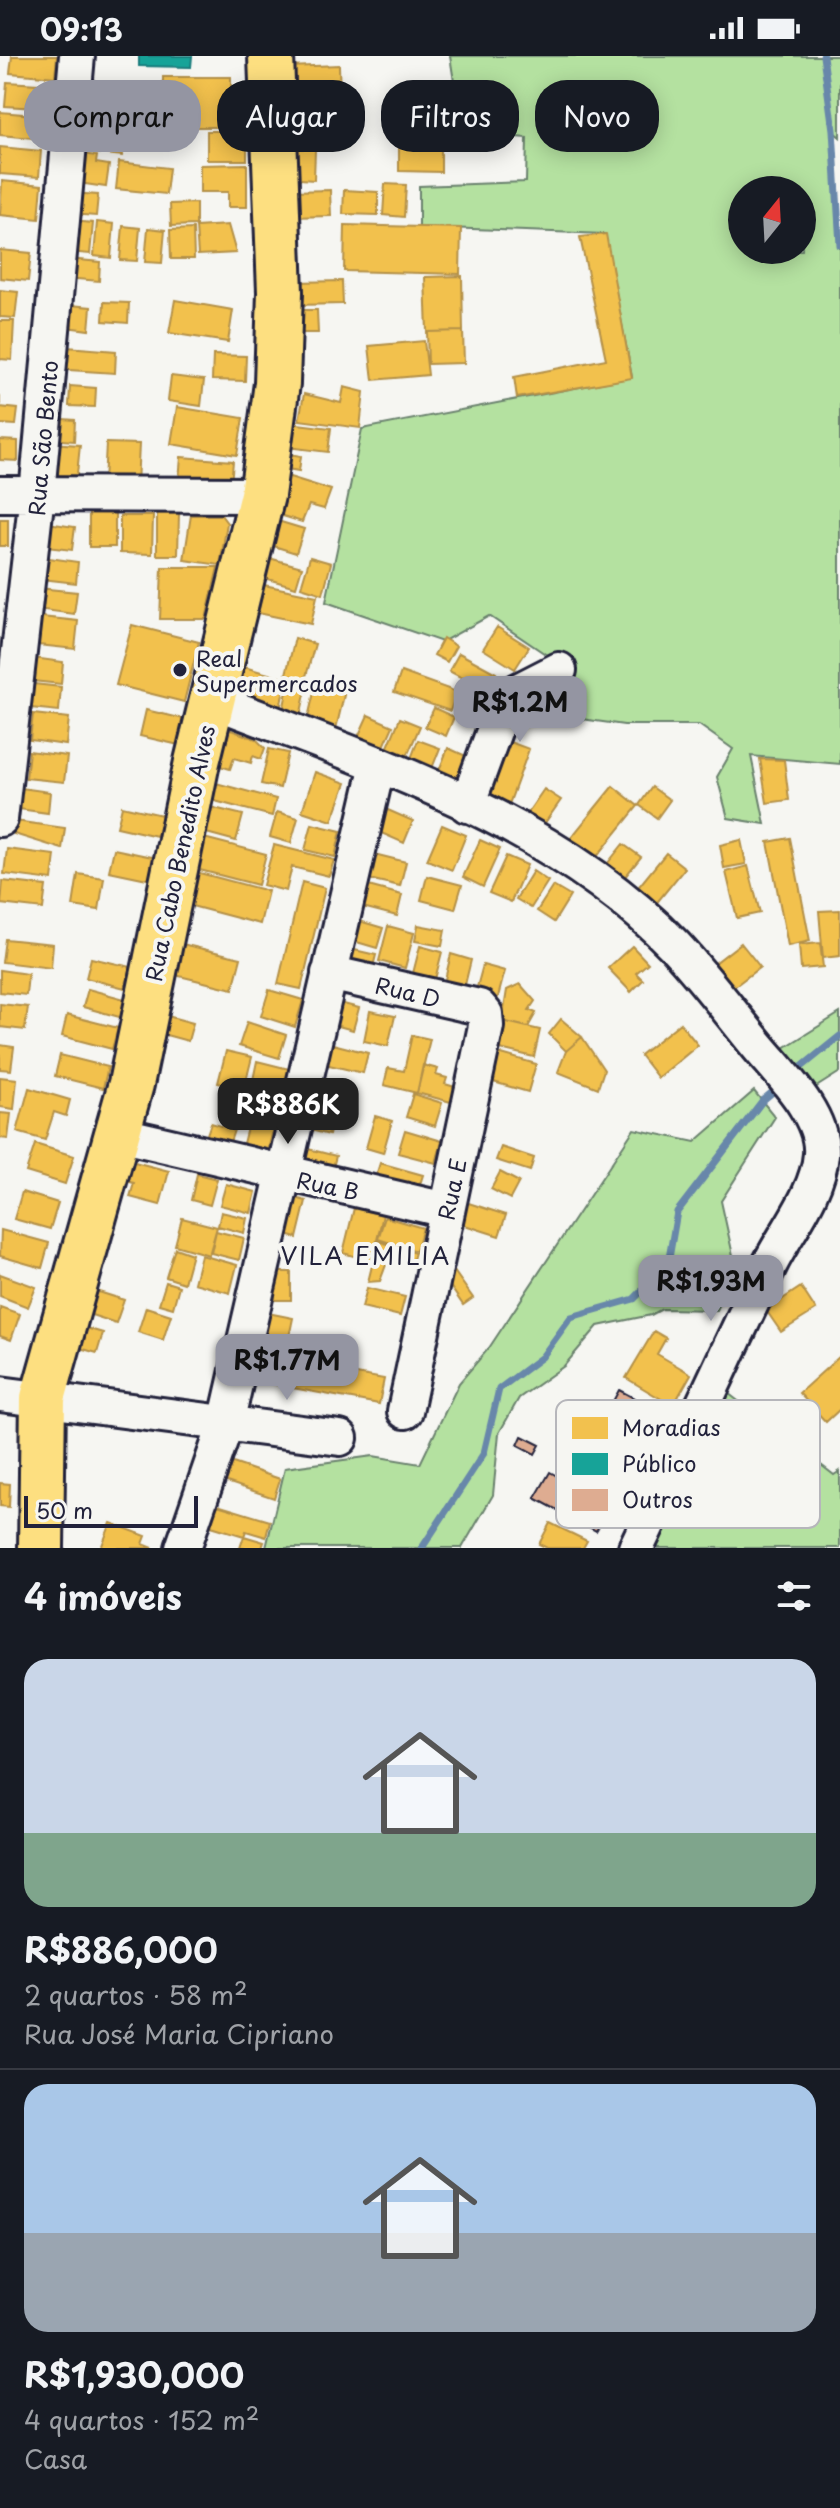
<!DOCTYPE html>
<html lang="pt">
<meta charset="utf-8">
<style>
:root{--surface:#171b24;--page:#20242c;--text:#f1f3f6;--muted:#9ea1a6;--line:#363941;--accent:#9495a2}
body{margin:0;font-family:"Playpen Sans",sans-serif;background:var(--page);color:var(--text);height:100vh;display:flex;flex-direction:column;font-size:30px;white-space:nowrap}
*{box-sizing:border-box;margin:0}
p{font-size:26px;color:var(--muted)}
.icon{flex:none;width:44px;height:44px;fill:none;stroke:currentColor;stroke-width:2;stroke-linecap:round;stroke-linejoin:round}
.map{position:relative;height:1492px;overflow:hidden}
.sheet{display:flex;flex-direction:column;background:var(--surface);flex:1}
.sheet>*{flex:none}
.banner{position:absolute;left:24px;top:24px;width:792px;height:72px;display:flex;gap:16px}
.needle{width:52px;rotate:18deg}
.fabs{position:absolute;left:728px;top:120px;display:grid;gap:16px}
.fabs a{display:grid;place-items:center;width:88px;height:88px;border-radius:50%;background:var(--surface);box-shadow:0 4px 20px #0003;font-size:40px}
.scale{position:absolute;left:24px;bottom:20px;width:174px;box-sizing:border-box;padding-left:8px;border:4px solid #22223b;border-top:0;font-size:22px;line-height:28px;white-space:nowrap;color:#22223b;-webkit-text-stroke:6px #f6f6f2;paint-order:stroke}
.price{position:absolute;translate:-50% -68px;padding:0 18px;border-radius:16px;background:var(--accent);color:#111;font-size:26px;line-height:52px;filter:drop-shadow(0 2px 4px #0008)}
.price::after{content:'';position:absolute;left:50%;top:48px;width:24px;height:18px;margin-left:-12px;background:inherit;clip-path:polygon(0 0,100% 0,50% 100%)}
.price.on{background:#222;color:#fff}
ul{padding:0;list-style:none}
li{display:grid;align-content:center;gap:16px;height:424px;padding:0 24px}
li+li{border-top:2px solid var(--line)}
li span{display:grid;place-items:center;height:248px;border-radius:24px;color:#555}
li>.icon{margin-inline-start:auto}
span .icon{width:144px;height:144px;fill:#fffc;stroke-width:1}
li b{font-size:34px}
h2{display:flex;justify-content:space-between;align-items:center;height:96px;padding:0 24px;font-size:34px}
.chip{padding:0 28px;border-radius:32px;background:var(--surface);box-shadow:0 4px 20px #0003;font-size:28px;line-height:72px}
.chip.on{background:var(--accent);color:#111}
.status{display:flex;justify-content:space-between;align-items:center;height:56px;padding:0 40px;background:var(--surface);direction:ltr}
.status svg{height:22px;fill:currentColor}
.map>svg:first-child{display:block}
</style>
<div class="status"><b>09:13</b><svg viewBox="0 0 49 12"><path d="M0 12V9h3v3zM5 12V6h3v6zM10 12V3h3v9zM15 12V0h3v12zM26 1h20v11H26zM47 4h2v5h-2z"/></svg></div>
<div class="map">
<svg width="840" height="1492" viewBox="0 0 840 1492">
<rect width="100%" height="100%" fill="#f6f6f2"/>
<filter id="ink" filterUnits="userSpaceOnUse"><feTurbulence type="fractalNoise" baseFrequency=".0125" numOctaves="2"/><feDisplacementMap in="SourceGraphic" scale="16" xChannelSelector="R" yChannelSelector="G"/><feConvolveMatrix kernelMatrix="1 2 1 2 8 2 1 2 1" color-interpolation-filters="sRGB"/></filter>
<g filter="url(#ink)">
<path fill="#b4e1a0" stroke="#6b826e" stroke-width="2" fill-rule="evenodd" d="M450 0H840V81L833 75 840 189V708L751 700 765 768 728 762 717 721 733 693 699 669H624L504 652 563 610 489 560 442 586 326 546 362 373 632 321 605 178 419 171V130L526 126 527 82 462 77ZM742 134H802V194H742Z
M840 957V1016L810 1035 776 997Z
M754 1035 775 1061 721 1145 736 1213 717 1254 662 1253 651 1259 598 1270 564 1310 519 1342 499 1377 493 1439 462 1492H266L285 1412 373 1400 420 1408 459 1327 489 1292 634 1073 695 1086Z
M724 1334 834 1419 840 1415V1492H649Z"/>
<path fill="#f2c14e" stroke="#b49148" stroke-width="2" d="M12 0H57L55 21 10 17Z
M339 9 340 43 289 44 288 11Z
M163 21H231V71H163Z
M7 26 54 29 52 53 5 50Z
M83 31 132 34 130 63 81 60Z
M340 49 342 73 294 77 292 53Z
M0 56 46 60 44 83 0 79Z
M83 68 125 72 122 100 80 95Z
M207 75H247V104H207Z
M399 81 441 82V116L399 115Z
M0 91 41 95 39 121 0 118Z
M286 92 315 93 314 124 285 122Z
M75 97 97 100 96 107 109 109 106 131 71 126Z
M119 106 169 112 166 138 116 133Z
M247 108V151H228V136H200V109Z
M2 125 42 129 39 163 0 159Z
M385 128 406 129 404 161 383 159Z
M330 134 331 160 292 161 291 135Z
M344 134 378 136V159L343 158Z
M71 137 98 139 96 160 70 158Z
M196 147V169L171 170 170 148Z
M71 165 93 167 90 198 68 196Z
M97 166 114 168 111 202 94 200Z
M228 169 236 197 198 199 196 171Z
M345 169 461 172 460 218 344 215Z
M123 170 140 172 137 205 120 204Z
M148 172 165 174 162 207 145 206Z
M193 173 194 203H171L170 174Z
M606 178 632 322 517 342 514 321 606 303 580 181Z
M0 194 31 197 28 225 0 222Z
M68 203 100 206 99 225 66 222Z
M462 220 463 275 427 276 425 221Z
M342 225 343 248 295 249V226Z
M0 234 18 236 15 262 0 261Z
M175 244 233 254 228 286 169 277Z
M104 246 129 247 128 267 103 265Z
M60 248 91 251 89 274 58 270Z
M284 254H317L318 277H285Z
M0 265H14L12 304 0 303Z
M463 275 464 307 428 308 427 276Z
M424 285 428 319 373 324 369 290Z
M54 290 116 295 115 317 53 313Z
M213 299 246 300 245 325 212 324Z
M171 320 204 324 201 350 168 345Z
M70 330 96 332 95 351 69 350Z
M344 331 364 336 360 372 299 364 304 338 341 347Z
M0 339V351L18 353 16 369 0 368Z
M177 351 243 362 237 399 171 388Z
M49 362 75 364 74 385 48 383Z
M281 366 331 372 328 396 279 390Z
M0 384 18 385V405L0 404Z
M49 387 80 389 76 428 45 425Z
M106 387 139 388 137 429 104 427Z
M278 396 301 400 299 415 275 411Z
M181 401 233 405 231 428 179 424Z
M277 417 331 434 324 453 309 449 302 466 270 456Z
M89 456 115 457V491H89Z
M157 456 179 457 178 499H157Z
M191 459H221L227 467 220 509 184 504Z
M120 460H153L152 498 120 497Z
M0 463H8V490H0Z
M271 463 304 473 296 497 264 487Z
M41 466 75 471 72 494 38 490Z
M258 499 302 511 296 531 253 519Z
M35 500 78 506 76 527 33 522Z
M310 501 331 507 323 538 301 531Z
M162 511H218L206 563H160Z
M264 529 317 540 311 568 258 557Z
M38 532 77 536 74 558 36 553Z
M32 560 78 565 75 593 29 588Z
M132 569 199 586 184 646 116 629Z
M497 571 529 591 515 613 483 593Z
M295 582 315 588 305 624 286 618Z
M443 582 456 590 447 606 434 599Z
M459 597 496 617 487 635 449 615Z
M26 601 63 606 61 628 23 624Z
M234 608 286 623 278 663 228 642Z
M401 616 457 636 450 655 394 636Z
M289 625 307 629 298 670 281 666Z
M24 627 61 631 59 655 21 651Z
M316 628 345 635 336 673 307 666Z
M434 652 454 661 446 680 425 671Z
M146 654 184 663 179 689 140 680Z
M33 658 69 662 66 689 30 684Z
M368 659 393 670 378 704 353 692Z
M400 662 420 670 401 714 382 705Z
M228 673 256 683 265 692 261 703 253 700 251 707 234 702 230 713 214 708 222 676Z
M499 682 529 693 507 754 477 743Z
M418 684 440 692 427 725 406 716Z
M448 692 466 700 451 737 433 729Z
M269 693 288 697 280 732 261 728Z
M29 695 67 700 64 726 26 722Z
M760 703 784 704 789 744 767 747Z
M315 716 346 727 332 765 302 755Z
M212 726 276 743 272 760 207 743Z
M613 730 638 750 595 803 570 783Z
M14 731 50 736 48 757 11 752Z
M652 731 670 744 657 762 639 749Z
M544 733 561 744 542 771 526 759Z
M122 750 162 759 157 780 117 771Z
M206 750 243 759 236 785 199 775Z
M381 751 413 765 404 787 372 773Z
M277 756 298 762 291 787 270 781Z
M15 765 65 772 62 793 14 778Z
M312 768 341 775 335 801 305 794Z
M442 769 466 779 452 814 427 804Z
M200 781 266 798 258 829 192 812Z
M790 782 810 885 788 890 768 786Z
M480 784 500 793 483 831 463 821Z
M741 784 746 808 724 812 720 789Z
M623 788 641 801 616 832 599 818Z
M274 789 334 804 329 820 292 811 286 835 263 829Z
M7 793 55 799 52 824 4 818Z
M114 793 157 802 152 824 109 815Z
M370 797 406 806 400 830 364 822Z
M666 797 685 812 650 855 631 840Z
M506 800 527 809 511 846 489 837Z
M748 810 760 857 737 862 726 816Z
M192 815 268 835 260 868 184 848Z
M533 815 548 825 531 852 516 843Z
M78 818 104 822 99 854 73 850Z
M427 820 462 829 455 853 421 844Z
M3 825 46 830 43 853 1 848Z
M302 826 325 832 301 933 278 928Z
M357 827 402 839 397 860 351 848Z
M553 830 570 840 554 866 537 855Z
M840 854V900L823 902 819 855Z
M356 864 383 872 377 892 350 884Z
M418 869 445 874 442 890 415 885Z
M388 870 414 877 405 912 379 905Z
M5 883 53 888 51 912 2 906Z
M741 887 760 911 726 937 706 914Z
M820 887 823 911 801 913 799 889Z
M182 888 241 902 233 933 175 919Z
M420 890 442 896 432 935 410 929Z
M632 890 648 907 636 917 643 924 631 936 608 912Z
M346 892 376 899 370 923 340 916Z
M451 898 471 904 463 937 443 932Z
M91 902 131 911 125 932 86 922Z
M483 909 505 915 495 952 473 946Z
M0 914 28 918 26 939 0 936Z
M520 928 535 945 529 954 536 957 528 971 502 965 507 934Z
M88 933 128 944 123 962 83 951Z
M269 934 303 944 295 971 261 960Z
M328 944 359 952 353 974 323 966Z
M0 948 28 951 25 974 0 971Z
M370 955 395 960 388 990 364 985Z
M160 958 193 967 188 985 155 976Z
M67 959 118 972 112 993 62 980Z
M561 963 582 981 566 995 549 978Z
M502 965 540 974 534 1001 496 992Z
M247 966 286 979 279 1002 239 990Z
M680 967 698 989 658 1022 640 999Z
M412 979 430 983 417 1037 384 1029 388 1012 404 1015Z
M582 981 604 1014 598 1032 558 1016 566 995Z
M321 985 368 997 363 1017 316 1006Z
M0 989 14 991 11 1014 0 1013Z
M226 995 252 1001 244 1033 218 1027Z
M498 997 536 1008 528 1036 490 1025Z
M60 999 108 1011 103 1032 55 1020Z
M257 1005 289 1013 284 1036 252 1029Z
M423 1009 438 1013 436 1019 447 1022 445 1028 455 1031 451 1046 417 1037Z
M0 1021 17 1023 14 1053 0 1051Z
M29 1032 70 1044 66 1060 54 1056 45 1084 17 1076Z
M413 1038 442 1047 435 1070 406 1061Z
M309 1051 334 1058 329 1079 304 1072Z
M0 1057 11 1058 8 1083 0 1082Z
M375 1060 392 1065 383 1097 366 1092Z
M249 1064 274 1070 265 1106 240 1099Z
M211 1067 234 1074 226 1098 203 1090Z
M405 1074 442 1085 436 1107 398 1097Z
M35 1088 74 1100 65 1128 26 1116Z
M300 1091 336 1100 330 1123 294 1114Z
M501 1091 534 1102 530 1115 496 1104Z
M123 1103 169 1115 160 1149 130 1141 134 1127 118 1123Z
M380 1107 423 1119 416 1141 373 1129Z
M500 1116 519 1126 510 1143 491 1133Z
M197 1118 217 1123 210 1149 191 1144Z
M226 1128 256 1136 251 1157 220 1149Z
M22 1136 58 1147 50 1173 14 1163Z
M285 1139 306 1145 297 1182 275 1176Z
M459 1144 506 1159 499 1180 452 1165Z
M354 1152 383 1159 372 1205 343 1197Z
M221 1156 247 1162 244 1177 218 1170Z
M385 1161 423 1172 416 1195 378 1183Z
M182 1162 217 1171 209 1199 175 1189Z
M1 1174 49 1187 42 1212 0 1200Z
M216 1175 244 1182 239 1204 211 1197Z
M378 1185 415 1197 412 1206 389 1201 380 1225 368 1226Z
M175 1192 192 1198 184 1227 166 1221Z
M201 1199 237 1209 230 1237 194 1227Z
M449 1208 473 1242 463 1249 439 1214Z
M274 1216H291V1244H275Z
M0 1218 36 1231 28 1251 0 1240Z
M166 1226 179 1230 173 1252 159 1248Z
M80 1230 124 1244 116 1267 73 1253Z
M801 1231 816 1254 781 1276 766 1254Z
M367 1232 405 1241 400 1260 362 1251Z
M0 1251 20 1258 11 1284 0 1280Z
M146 1251 171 1259 163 1284 138 1276Z
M253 1254 293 1262 287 1291 248 1283Z
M72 1268 103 1277 97 1297 66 1288Z
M654 1275 666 1282 657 1298 691 1318 673 1350 626 1322Z
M244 1298 284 1306 280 1329 240 1322Z
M840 1300V1353L826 1366 799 1337Z
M291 1306 384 1323 379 1348 287 1331Z
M224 1404 280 1423 274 1442 218 1423Z
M0 1427 10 1428 9 1451 0 1450Z
M204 1445 270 1465 266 1481 246 1475 244 1480 198 1466Z
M111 1467 146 1480 143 1488 153 1492H101Z
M550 1467 587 1485 583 1492H547L539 1488Z
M244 1480 264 1486 262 1492H240Z"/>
<path fill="#17a398" stroke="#1a7c7c" stroke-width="2" d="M139 0H192L191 11 139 10Z"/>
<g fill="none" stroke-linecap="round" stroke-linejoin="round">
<path stroke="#6787aa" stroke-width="7" d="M823 0 833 74 840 189
M793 1018 840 980
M422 1492 484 1397 499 1333 542 1301 571 1261 634 1243 668 1208 677 1156 763 1044 781 1029"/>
</g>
<path fill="#deac91" stroke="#22223b" stroke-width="2" d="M619 1334 634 1342 612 1381 598 1373Z
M522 1380 540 1389 535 1398 518 1389Z
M550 1416 611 1450 596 1475 535 1442Z"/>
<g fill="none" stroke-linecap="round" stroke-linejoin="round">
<defs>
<path id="minor" d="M0 438 262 439
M212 644C371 706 553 763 675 890 704 921 730 956 757 989 780 1017 824 1059 821 1098 818 1137 787 1174 770 1208 724 1302 681 1398 636 1492
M467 749 504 648 518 635 559 614
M0 763 37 438 77 0
M329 917 479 951 485 958 486 970 405 1355
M118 1078 446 1154
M0 1338 340 1382
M183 1492 226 1367 378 708"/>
<path id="major" d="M41 1492 43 1342 131 1028 197 706 262 439 277 327 280 236 271 0"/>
</defs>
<use href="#minor" stroke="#22223b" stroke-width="40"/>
<use href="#major" stroke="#22223b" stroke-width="50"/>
<use href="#minor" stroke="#f6f6f2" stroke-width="34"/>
<use href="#major" stroke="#fddf80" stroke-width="44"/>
</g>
</g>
<circle fill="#22223b" stroke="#f6f6f2" stroke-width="3" cx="180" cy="614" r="8"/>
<g text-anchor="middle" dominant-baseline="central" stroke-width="8" stroke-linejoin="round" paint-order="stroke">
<g font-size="22" fill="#22223b" stroke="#f6f6f2">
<text transform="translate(42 382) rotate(-85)">Rua São Bento</text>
<text transform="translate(179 797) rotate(-78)">Rua Cabo Benedito Alves</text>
<text transform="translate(408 935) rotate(13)">Rua D</text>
<text transform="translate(328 1129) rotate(12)">Rua B</text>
<text transform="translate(451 1133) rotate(-78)">Rua E</text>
</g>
<g font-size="22" fill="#22223b" stroke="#f6f6f2" text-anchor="start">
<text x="196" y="601">Real<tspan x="196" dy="25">Supermercados</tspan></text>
</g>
<g font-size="24" letter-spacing="2" fill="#22223b" stroke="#f6f6f2">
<text x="366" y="1199">VILA EMILIA</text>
</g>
</g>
<rect x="556" y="1344" width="264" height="128" rx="12" fill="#f6f6f2" stroke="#b6b6bb" stroke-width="2"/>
<rect x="572" y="1361" width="36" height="22" fill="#f2c14e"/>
<rect x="572" y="1397" width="36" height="22" fill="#17a398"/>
<rect x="572" y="1433" width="36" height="22" fill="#deac91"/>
<g font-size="22" fill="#22223b">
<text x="622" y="1380">Moradias</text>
<text x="622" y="1416">Público</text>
<text x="622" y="1452">Outros</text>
</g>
</svg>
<div class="fabs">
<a><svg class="needle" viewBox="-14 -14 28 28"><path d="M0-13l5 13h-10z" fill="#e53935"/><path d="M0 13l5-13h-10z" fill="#9ea1a6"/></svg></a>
</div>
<div class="scale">50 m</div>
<b class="price" style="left:520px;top:688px">R$1.2M</b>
<b class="price on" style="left:288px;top:1090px">R$886K</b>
<b class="price" style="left:711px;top:1267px">R$1.93M</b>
<b class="price" style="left:287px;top:1346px">R$1.77M</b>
<div class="banner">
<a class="chip on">Comprar</a>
<a class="chip">Alugar</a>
<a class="chip">Filtros</a>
<a class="chip">Novo</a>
</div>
</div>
<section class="sheet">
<h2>4 imóveis<svg class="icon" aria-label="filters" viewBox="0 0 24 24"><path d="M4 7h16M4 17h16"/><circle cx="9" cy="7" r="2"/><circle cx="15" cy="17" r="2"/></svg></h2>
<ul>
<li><span style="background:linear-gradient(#c9d6e8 70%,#7fa58c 0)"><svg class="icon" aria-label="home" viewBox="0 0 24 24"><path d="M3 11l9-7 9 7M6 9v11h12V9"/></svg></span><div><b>R$886,000</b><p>2 quartos · 58 m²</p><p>Rua José Maria Cipriano</p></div></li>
<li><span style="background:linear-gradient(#a9c7e8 60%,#9aa5b1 0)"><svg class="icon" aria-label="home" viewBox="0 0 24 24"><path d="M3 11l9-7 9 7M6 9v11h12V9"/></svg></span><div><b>R$1,930,000</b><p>4 quartos · 152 m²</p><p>Casa</p></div></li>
</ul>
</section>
